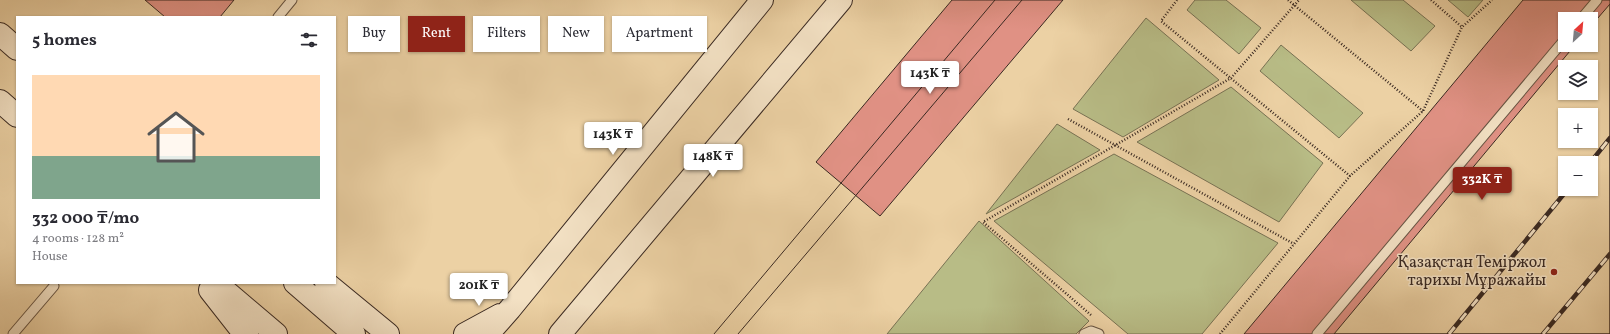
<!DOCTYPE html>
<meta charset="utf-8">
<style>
:root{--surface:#fff;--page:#f2f2f3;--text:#2b2b33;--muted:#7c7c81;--accent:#8f2418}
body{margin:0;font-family:Vollkorn,serif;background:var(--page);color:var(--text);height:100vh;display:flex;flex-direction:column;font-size:15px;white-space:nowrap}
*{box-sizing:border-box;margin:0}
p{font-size:13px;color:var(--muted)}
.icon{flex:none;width:22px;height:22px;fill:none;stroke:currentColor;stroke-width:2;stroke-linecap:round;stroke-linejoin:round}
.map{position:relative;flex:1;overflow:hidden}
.panel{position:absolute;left:16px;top:16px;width:320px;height:268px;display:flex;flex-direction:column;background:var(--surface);border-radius:0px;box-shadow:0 1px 3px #0004}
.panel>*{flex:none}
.top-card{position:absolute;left:348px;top:16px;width:380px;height:36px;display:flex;gap:8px}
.needle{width:26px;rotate:26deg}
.tools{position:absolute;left:1558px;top:12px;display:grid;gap:8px}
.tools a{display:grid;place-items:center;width:40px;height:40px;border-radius:0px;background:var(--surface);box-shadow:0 1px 3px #0004;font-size:20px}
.price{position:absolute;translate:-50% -34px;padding:0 9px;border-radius:4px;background:#fff;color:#222;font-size:13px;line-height:26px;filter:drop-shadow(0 1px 2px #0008)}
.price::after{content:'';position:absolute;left:50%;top:24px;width:12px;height:9px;margin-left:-6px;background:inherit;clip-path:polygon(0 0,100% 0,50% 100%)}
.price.on{background:var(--accent);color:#fff}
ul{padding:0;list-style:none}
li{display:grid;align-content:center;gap:8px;height:212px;padding:0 16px}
li span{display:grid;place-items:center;height:124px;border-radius:0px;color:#555}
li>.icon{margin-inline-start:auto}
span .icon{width:72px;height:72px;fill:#fffc;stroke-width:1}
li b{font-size:17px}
h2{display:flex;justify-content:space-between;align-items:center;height:48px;padding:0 16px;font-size:17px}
.pill{padding:0 14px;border-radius:0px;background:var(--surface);box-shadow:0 1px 3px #0004;font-size:14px;line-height:36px}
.pill.on{background:var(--accent);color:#fff}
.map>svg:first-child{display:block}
</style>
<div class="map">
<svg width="1610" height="334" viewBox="0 0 1610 334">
<rect width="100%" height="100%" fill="#ecd1a4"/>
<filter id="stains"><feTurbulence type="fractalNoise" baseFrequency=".005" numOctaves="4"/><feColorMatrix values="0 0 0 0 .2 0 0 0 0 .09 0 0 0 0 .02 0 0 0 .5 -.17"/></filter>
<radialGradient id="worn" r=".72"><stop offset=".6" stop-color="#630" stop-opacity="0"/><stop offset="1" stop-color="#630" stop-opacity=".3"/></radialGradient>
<path fill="#b8bc86" stroke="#787254" d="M1195 0H1226L1261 28 1239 54 1187 10Z
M1351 0H1403L1435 26 1411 51Z
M1448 0H1483L1468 17Z
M1146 18 1219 80 1123 137 1073 109Z
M1281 45 1363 113 1339 138 1260 71Z
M1231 87 1323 163 1279 222 1137 142Z
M1057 124 1100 150 986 214Z
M1114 154 1278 243 1202 334H1128L994 221Z
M979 221 1089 321 1076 334H887Z"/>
<path fill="#e09184" stroke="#392922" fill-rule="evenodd" d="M145 0H234L220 17H165Z
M952 0H1063L880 216 816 162Z
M1523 0H1610V334H1244ZM1565 19H1591V45H1565ZM1565 67H1591V93H1565ZM1565 115H1591V141H1565ZM1565 163H1591V189H1565Z
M1610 4V334H1334L1575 45H1591V26ZM1565 67H1591V93H1565ZM1565 115H1591V141H1565ZM1565 163H1591V189H1565Z"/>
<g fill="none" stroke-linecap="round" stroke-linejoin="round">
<defs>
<path id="lane" d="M278 17 292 0
M1581 19 1597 0
M13 334 54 286
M1084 334 1091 331 1099 334
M1317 334 1565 39"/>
<path id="secondary" d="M0 34 17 49
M0 101 17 116
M216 283 276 334
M295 283 354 334
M326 283 388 334
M210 290 239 327 247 334
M465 334 500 315
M488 334 510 309 762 0
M560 334 841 0"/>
</defs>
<use href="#lane" stroke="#665342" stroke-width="11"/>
<use href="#secondary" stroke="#392922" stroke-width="24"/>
<path stroke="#392922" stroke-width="2.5" stroke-dasharray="1 2" stroke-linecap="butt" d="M1177 0 1161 21 1350 176
M1288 0 1423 111
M1431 0 1462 27
M1068 119 1294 244
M1091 315 983 222 1231 78 1299 0
M1220 334 1350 176 1423 111 1462 27 1492 0"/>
<use href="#lane" stroke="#f3e1c4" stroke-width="9"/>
<use href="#secondary" stroke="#f3e1c4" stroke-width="22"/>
<path stroke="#392922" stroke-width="1" d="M714 334 995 0
M738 334 1022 0"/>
<defs>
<path id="rail" d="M1590 163 1610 138
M1449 334 1568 189
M1543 334 1610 254"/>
</defs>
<use href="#rail" stroke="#392922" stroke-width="4.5"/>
<use href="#rail" stroke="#f3e1c4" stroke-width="3" stroke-dasharray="9" stroke-linecap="butt"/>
</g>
<circle fill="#8f2418" stroke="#f3e1c4" stroke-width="1.5" cx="1554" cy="272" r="4"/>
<g text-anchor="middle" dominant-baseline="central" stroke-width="3" stroke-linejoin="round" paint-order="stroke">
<g font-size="16" fill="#392922" stroke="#f3e1c4" text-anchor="end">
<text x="1546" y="263">Қазақстан Теміржол<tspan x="1546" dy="18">тарихы Мұражайы</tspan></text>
</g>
</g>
<rect width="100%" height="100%" filter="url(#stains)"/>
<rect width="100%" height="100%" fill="url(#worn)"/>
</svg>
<div class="tools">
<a><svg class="needle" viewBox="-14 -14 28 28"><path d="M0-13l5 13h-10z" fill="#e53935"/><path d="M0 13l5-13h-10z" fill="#7c7c81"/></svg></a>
<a><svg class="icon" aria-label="layers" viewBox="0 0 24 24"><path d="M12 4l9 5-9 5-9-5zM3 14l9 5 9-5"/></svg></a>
<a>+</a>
<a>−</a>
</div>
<b class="price" style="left:930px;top:95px">143K ₸</b>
<b class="price" style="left:613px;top:156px">143K ₸</b>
<b class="price" style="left:713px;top:178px">148K ₸</b>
<b class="price on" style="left:1482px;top:201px">332K ₸</b>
<b class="price" style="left:479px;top:307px">201K ₸</b>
<div class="top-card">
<a class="pill">Buy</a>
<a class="pill on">Rent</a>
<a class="pill">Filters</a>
<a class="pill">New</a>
<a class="pill">Apartment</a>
</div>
<section class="panel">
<h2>5 homes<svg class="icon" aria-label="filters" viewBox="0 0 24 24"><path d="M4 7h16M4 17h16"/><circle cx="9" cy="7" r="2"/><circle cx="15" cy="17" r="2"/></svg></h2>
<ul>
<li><span style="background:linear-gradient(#ffd9b3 65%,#7fa58c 0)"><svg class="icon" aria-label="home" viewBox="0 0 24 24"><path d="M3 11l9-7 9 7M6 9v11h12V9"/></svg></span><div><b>332 000 ₸/mo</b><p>4 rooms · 128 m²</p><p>House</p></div></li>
</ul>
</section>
</div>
